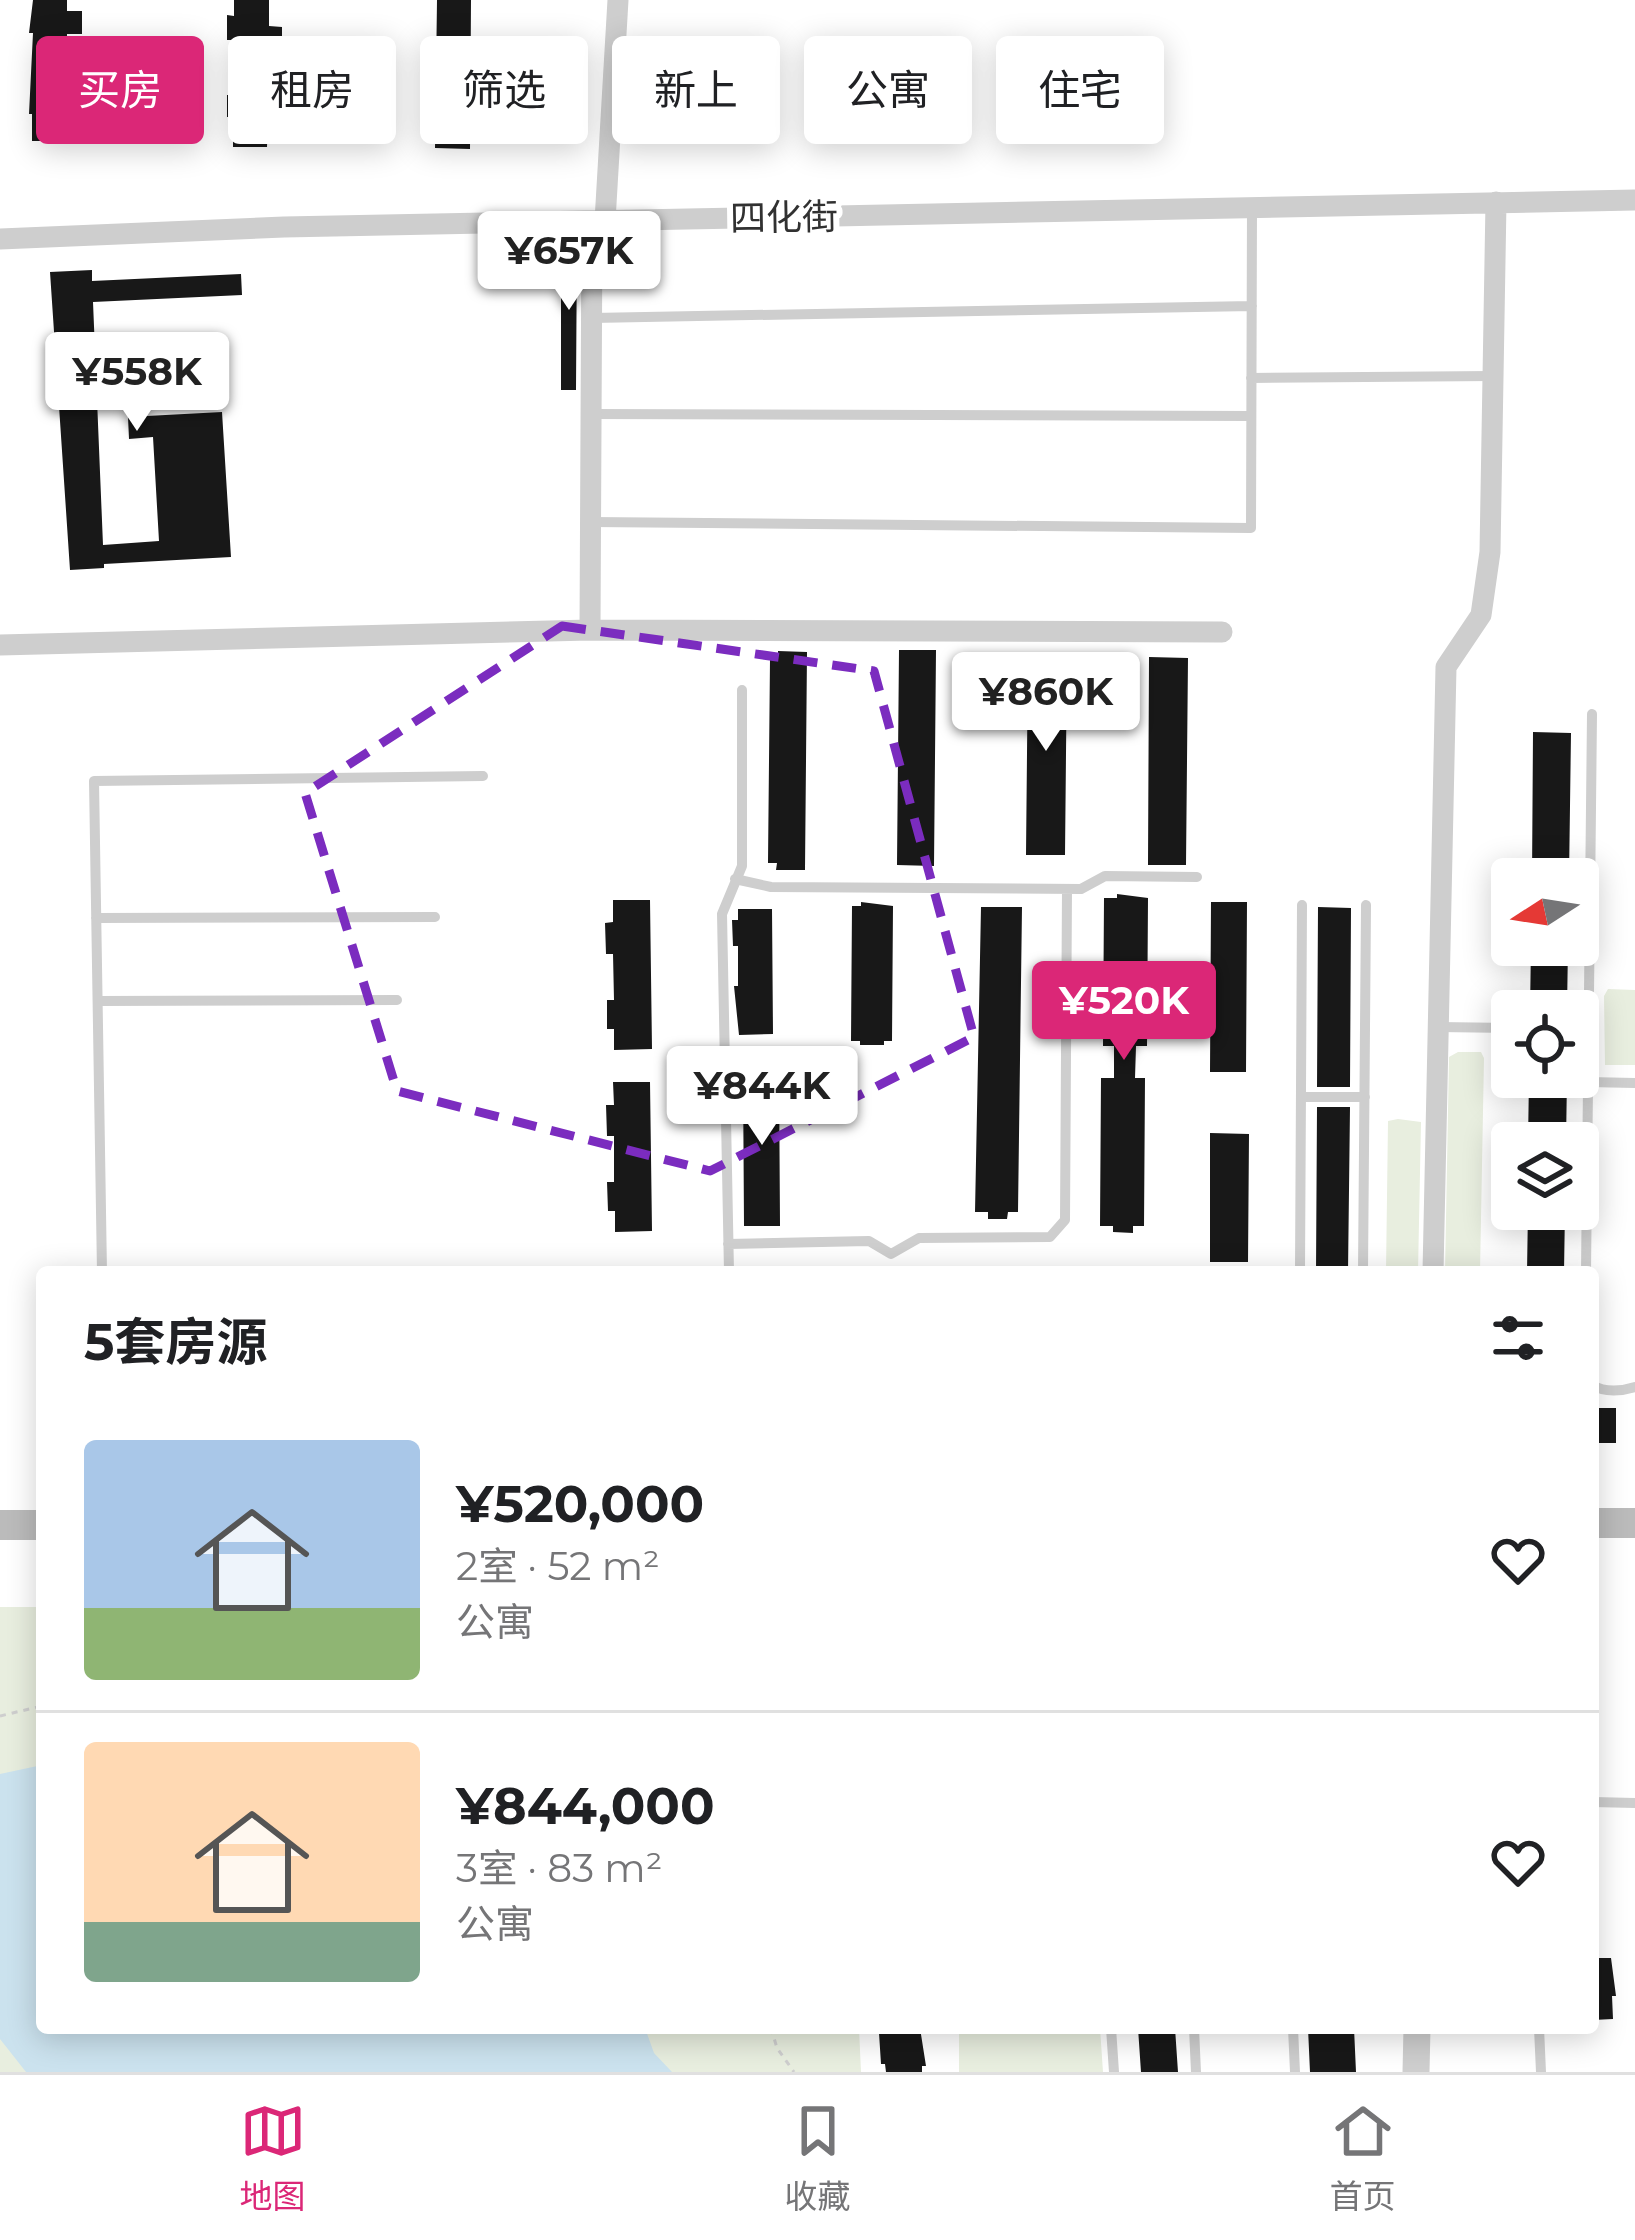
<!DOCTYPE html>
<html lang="zh">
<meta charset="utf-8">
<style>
:root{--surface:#fff;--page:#f2f2f2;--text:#202124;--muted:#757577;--line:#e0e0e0;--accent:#db2777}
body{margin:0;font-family:Montserrat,"Noto Sans SC",sans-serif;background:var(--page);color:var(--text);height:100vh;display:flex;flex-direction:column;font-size:45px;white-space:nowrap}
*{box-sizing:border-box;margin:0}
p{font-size:39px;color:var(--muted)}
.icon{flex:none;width:66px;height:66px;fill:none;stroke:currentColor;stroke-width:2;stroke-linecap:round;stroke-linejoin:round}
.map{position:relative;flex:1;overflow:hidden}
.drawer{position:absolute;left:36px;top:1266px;width:1563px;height:768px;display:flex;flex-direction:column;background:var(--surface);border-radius:12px;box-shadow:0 6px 30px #0003}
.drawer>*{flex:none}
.hud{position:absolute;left:36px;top:36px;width:1563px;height:108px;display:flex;gap:24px}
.needle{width:78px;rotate:258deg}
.fabs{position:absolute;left:1491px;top:858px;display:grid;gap:24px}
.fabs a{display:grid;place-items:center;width:108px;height:108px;border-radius:12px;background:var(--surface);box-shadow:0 6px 30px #0003;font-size:60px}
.price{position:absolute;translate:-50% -102px;padding:0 27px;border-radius:12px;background:#fff;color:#222;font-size:39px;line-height:78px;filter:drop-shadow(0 3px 6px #0008)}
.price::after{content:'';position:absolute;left:50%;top:72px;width:36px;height:27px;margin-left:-18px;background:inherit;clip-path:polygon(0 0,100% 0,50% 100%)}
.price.selected{background:var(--accent);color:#fff}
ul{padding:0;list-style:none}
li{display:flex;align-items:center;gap:36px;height:300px;padding:0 48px}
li+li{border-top:3px solid var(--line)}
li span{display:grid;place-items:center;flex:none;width:336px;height:240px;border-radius:12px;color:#555}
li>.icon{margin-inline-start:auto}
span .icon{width:144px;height:144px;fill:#fffc;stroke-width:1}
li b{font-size:51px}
h2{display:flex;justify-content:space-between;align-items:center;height:144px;padding:0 48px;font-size:51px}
.chip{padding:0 42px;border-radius:12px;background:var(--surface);box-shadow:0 6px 30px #0003;font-size:42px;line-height:108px}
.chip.selected{background:var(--accent);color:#fff}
.menu{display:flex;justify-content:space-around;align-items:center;height:168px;border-top:3px solid var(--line);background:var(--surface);font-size:33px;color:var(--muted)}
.menu a{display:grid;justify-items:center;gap:6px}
.menu .selected{color:var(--accent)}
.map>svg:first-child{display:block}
</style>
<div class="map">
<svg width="1635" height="2072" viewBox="0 0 1635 2072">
<rect width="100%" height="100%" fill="#fff"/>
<path fill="#e8eedf" d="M1608 989 1635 990V1065H1605L1604 996Z
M1458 1052H1481L1484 1058 1480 1272H1445L1449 1057Z
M1398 1119 1421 1122 1418 1272H1386L1388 1121Z
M0 1607H42V2028H859L861 2072H0Z
M959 2028H1100L1103 2072H959Z"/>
<path fill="#cbe2ee" d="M42 1765V2028H645L654 2053 672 2072H26L0 2039V1774Z"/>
<path fill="#181818" d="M33 0H67V11H82V34H67L66 91H81L80 115 66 114V141H32V114H29L33 33H29Z
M234 0H269V26L282 27V46H268V95H282V116H268L267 147H233V117H227V95H233L234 40H227V15L234 16Z
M437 0H471L470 149 435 148Z
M561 238H577L576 390H561Z
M92 270V281L241 274 242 295 93 302 103 545 159 541 153 437 129 439 128 417 222 412 231 557 104 564V568L70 570 50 272Z
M899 650H936L934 866 897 865Z
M778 651 807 652 805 870H776L777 863H768L770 659H778Z
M1028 653H1067L1065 855H1026Z
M1149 657 1188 658 1186 865H1148Z
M1533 732 1571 733 1569 879H1532Z
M1117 894 1148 898 1147 1046H1136L1135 1078H1145L1144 1226H1133V1233L1113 1232V1226H1100L1101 1078H1114V1046H1103L1104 898H1117Z
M613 900H650L652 1049 614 1050V1029H607V1000H614L613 954H606L605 923 613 922Z
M861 902 893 906 892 1041H884V1045H860V1041H851L852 906H861Z
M1211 902H1247L1246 1072H1210Z
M981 907H1022L1018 1212H1008L1007 1219H988V1212H975Z
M1318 907 1351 908 1350 1087H1317Z
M738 909H772L773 1034 739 1035 734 986H738V946H733L732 920H738Z
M1531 945H1568L1567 1010H1530Z
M779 1069 780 1226H744L743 1070Z
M1529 1077H1567L1566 1143H1528Z
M613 1082H650L652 1231 615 1232V1211H608L607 1182H614V1136H607L606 1105H614Z
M1317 1107H1350L1348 1272H1316Z
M1210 1133 1249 1134 1248 1262H1210Z
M1528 1209H1565L1564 1272H1527Z
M1593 1408H1616V1443H1593Z
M1593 1958H1611L1616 1996H1612L1613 2019 1593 2020Z
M883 2028H920L926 2066H922V2072H886L885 2064H881L879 2033Z
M1138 2028H1175L1178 2072H1141Z
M1308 2028H1354L1356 2072H1310Z"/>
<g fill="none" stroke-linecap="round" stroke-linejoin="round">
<path stroke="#cecece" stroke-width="3" stroke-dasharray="6 6" stroke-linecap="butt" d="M0 1716 42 1706
M771 2028 777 2048 794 2072"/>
<path stroke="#cecece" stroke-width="10" d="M592 318 1252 306
M1251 378 1493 376
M591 414 1251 416
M591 522 1251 528 1252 207
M735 879 771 887 1081 889 1105 876 1197 877
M96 918 435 917
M98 1001 397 1000
M1438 1027 1512 1028
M1588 1082 1635 1083
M1301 1097H1365
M728 1244 869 1241 891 1254 919 1238 1050 1237 1065 1220 1067 889
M102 1272 94 781 483 776
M729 1272 722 914 742 866V690
M1300 1272 1302 905
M1363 1272 1366 905
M1586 1272 1592 714
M1593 1385C1604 1393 1623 1391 1635 1387
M1593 1802 1635 1803
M1111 2028 1114 2072
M1194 2028 1196 2072
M1293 2028 1295 2072
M1539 2028 1541 2072"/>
<path stroke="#cecece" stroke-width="21" d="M605 221 618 0
M0 239 284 227 1635 200
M590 630 592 221
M0 645 590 630 1222 632
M1433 1272 1446 667 1481 615 1490 552 1496 202"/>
<path stroke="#cecece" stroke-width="27" d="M1416 2072 1417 2028"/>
<path stroke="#bbb" stroke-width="30" d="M1593 1523H1635
M0 1525H42"/>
</g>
<path fill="none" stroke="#7b2cbf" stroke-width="9" stroke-dasharray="24 15" stroke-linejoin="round" d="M562 626 874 671 974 1037 710 1171 397 1091 305 793Z"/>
<g text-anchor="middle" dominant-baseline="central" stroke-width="12" stroke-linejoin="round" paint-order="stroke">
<g font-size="36" fill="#313131" stroke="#fff">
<text transform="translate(784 217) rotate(-1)">四化街</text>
</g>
</g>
</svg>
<div class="fabs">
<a><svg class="needle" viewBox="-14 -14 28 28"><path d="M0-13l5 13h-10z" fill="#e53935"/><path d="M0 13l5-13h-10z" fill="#757577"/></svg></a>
<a><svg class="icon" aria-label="locate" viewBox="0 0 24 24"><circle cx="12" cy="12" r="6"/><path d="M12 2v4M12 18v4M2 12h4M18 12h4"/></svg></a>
<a><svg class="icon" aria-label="layers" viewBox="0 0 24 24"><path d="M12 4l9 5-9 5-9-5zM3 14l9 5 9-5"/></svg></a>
</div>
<b class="price" style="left:569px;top:313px">¥657K</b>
<b class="price" style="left:137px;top:434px">¥558K</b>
<b class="price" style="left:1046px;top:754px">¥860K</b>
<b class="price selected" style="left:1124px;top:1063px">¥520K</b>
<b class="price" style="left:762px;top:1148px">¥844K</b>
<div class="hud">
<a class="chip selected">买房</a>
<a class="chip">租房</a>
<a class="chip">筛选</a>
<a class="chip">新上</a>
<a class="chip">公寓</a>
<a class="chip">住宅</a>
</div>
<section class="drawer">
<h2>5套房源<svg class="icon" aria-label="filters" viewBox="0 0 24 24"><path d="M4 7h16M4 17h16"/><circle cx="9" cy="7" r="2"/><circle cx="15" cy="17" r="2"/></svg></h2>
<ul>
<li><span style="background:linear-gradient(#a9c7e8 70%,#8fb573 0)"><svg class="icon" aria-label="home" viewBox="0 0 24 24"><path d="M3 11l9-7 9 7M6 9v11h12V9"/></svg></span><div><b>¥520,000</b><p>2室 · 52 m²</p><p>公寓</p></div><svg class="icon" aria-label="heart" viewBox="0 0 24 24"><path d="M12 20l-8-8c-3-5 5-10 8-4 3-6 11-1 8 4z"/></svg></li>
<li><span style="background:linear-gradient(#ffd9b3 75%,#7fa58c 0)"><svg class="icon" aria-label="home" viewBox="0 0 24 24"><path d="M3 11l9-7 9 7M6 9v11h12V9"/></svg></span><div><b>¥844,000</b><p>3室 · 83 m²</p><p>公寓</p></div><svg class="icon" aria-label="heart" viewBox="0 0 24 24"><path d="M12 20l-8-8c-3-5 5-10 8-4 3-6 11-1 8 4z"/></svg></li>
</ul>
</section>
</div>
<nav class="menu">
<a class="selected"><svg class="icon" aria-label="map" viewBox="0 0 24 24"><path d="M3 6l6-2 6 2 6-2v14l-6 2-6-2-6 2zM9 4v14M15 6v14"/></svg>地图</a>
<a><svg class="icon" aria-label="saved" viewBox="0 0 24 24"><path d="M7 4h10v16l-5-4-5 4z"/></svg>收藏</a>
<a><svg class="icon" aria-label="home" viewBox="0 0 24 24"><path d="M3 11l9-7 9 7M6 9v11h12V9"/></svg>首页</a>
</nav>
